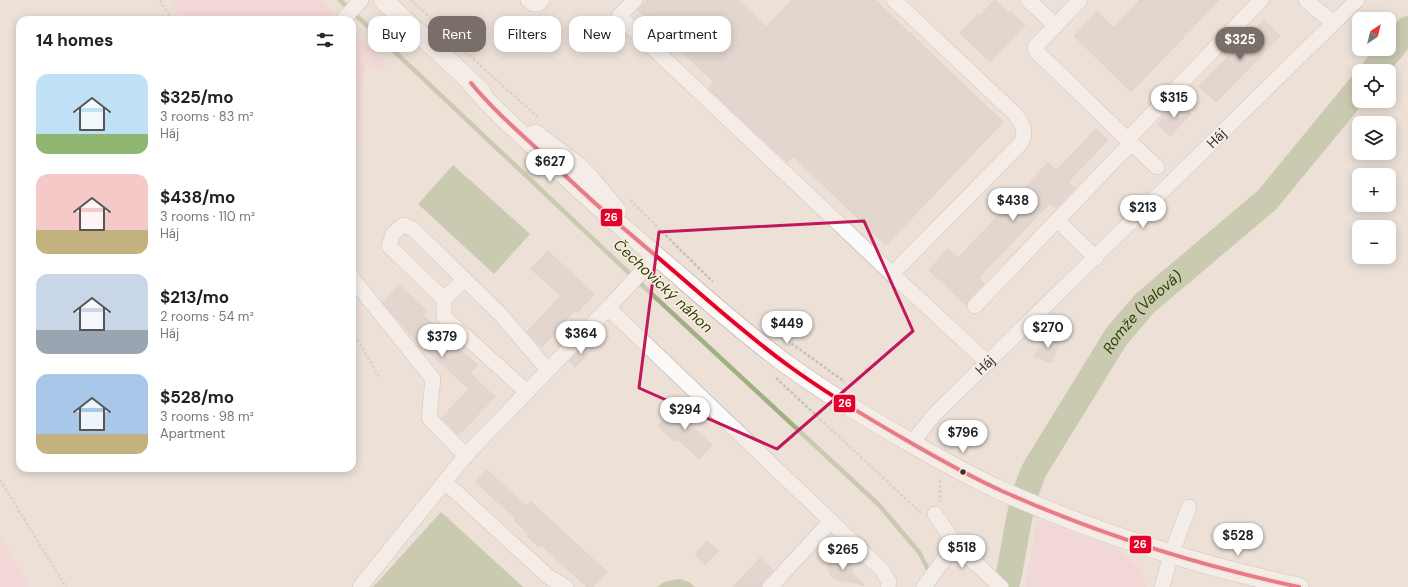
<!DOCTYPE html>
<meta charset="utf-8">
<style>
:root{--surface:#fff;--page:#f2f2f2;--text:#222;--muted:#767676;--accent:#796f68}
body{margin:0;font-family:"DM Sans",sans-serif;background:var(--page);color:var(--text);height:100vh;display:flex;flex-direction:column;font-size:15px;white-space:nowrap}
*{box-sizing:border-box;margin:0}
p{font-size:13px;color:var(--muted)}
.icon{flex:none;width:22px;height:22px;fill:none;stroke:currentColor;stroke-width:2;stroke-linecap:round;stroke-linejoin:round}
.map{position:relative;flex:1;overflow:hidden}
.sheet{position:absolute;left:16px;top:16px;width:340px;height:456px;display:flex;flex-direction:column;background:var(--surface);border-radius:12px;box-shadow:0 2px 10px #0003}
.sheet>*{flex:none}
.guide{position:absolute;left:368px;top:16px;width:380px;height:36px;display:flex;gap:8px}
.needle{width:26px;rotate:35deg}
.fabs{position:absolute;left:1352px;top:12px;display:grid;gap:8px}
.fabs a{display:grid;place-items:center;width:44px;height:44px;border-radius:8px;background:var(--surface);box-shadow:0 2px 10px #0003;font-size:20px}
.price{position:absolute;translate:-50% -34px;padding:0 9px;border-radius:14px;background:#fff;color:#222;font-size:13px;line-height:26px;filter:drop-shadow(0 1px 2px #0008)}
.price::after{content:'';position:absolute;left:50%;top:24px;width:12px;height:9px;margin-left:-6px;background:inherit;clip-path:polygon(0 0,100% 0,50% 100%)}
.price.selected{background:var(--accent);color:#fff}
ul{padding:0;list-style:none}
li{display:flex;align-items:center;gap:12px;height:100px;padding:0 20px}
li span{display:grid;place-items:center;flex:none;width:112px;height:80px;border-radius:12px;color:#555}
li>.icon{margin-inline-start:auto}
span .icon{width:48px;height:48px;fill:#fffc;stroke-width:1}
li b{font-size:17px}
h2{display:flex;justify-content:space-between;align-items:center;height:48px;padding:0 20px;font-size:17px}
.pill{padding:0 14px;border-radius:12px;background:var(--surface);box-shadow:0 2px 10px #0003;font-size:14px;line-height:36px}
.pill.selected{background:var(--accent);color:#fff}
.map>svg:first-child{display:block}
</style>
<div class="map">
<svg width="1408" height="587" viewBox="0 0 1408 587">
<rect width="100%" height="100%" fill="#ece0d7"/>
<path fill="#f5cfd8" d="M170 0H321L337 15 333 20H182Z
M352 30 388 64 382 71 365 64 352 196Z
M1037 519 1116 548 1138 567 1144 576 1146 587H1025Z
M0 533 29 587H0Z"/>
<path fill="#a0b084" d="M453 165 530 234 494 274 418 204Z
M441 512 523 587H373Z
M680 579 689 582 695 587H657C664 581 671 580 680 579Z"/>
<g fill="none" stroke-linecap="round" stroke-linejoin="round">
<path stroke="#a0b084" stroke-width="4.5" d="M340 0 628 272 878 504 919 552 930 573"/>
<g stroke="#a0b084" stroke-width="26">
<path d="M1373 71 1408 29"/>
<path id="s1" d="M1006 587C1015 551 1017 512 1031 478 1033 471 1037 465 1041 459L1116 337 1145 303 1267 200 1359 88"/>
</g>
</g>
<path fill="#d4c9c5" stroke="#cdc2be" d="M647 0H738L766 27 792 0H875L1003 122 886 245 793 156 787 162 708 88 714 82 638 10Z
M995 0 1008 13 1010 11 1025 25 990 62 960 33 978 14 980 16Z
M1140 0H1219L1131 92 1074 36 1097 12 1113 28Z
M1264 20 1280 36 1216 102 1199 86Z
M1178 102 1191 114 1170 136 1157 124Z
M1096 129 1108 140 1068 182 1075 188 1056 208 1050 203 978 278 984 283 968 300 966 305 929 270 948 249 958 258 1048 163 1056 171Z
M548 251 594 294 578 312 575 310 542 347 527 332 561 296 531 269Z
M399 285 427 311 423 315 477 365 470 373 495 397 458 435 442 418 469 389 408 333 409 332 402 325 383 303Z
M1045 334 1060 341 1051 363 1035 356Z
M587 343 593 349 575 367 569 361Z
M678 404 695 420 691 425 712 445 699 459 678 439 675 442 658 426Z
M487 470 526 506 531 502 607 572 593 587H587L541 545 539 547 527 536 529 534 514 520 515 518 476 482Z
M707 541 718 551 705 564 695 555Z
M835 557H843L848 560 851 565 852 572 864 585 836 579 831 576 829 571 828 566 831 561Z
M760 558 773 570 763 581 761 587H733Z"/>
<g fill="none" stroke-linecap="round" stroke-linejoin="round">
<defs>
<g id="minor">
<path d="M528 0 533 4H538L542 0"/>
<path d="M635 0 619 16 892 274"/>
<path d="M894 0 1013 112C1021 121 1028 131 1021 143L892 274 988 363"/>
<path d="M1028 0 1056 26"/>
<path d="M1306 0 1333 23"/>
<path d="M343 20 361 0"/>
<path d="M1127 140 1261 0"/>
<path d="M1131 143 1157 167"/>
<path d="M1057 220 1096 258"/>
<path d="M352 278 433 379 429 418 466 456"/>
<path d="M444 299 464 280"/>
<path d="M975 306 1131 143 1036 51 1035 47 1080 0"/>
<path d="M608 308 882 570 889 582 888 587"/>
<path d="M527 392 444 317V299L389 246 393 234 403 225 413 229 501 315 548 370"/>
<path id="s2" d="M912 443 933 416 1357 0"/>
<path d="M445 482 549 577 566 587"/>
<path d="M935 514 955 544 1001 587"/>
<path d="M360 587 467 454 611 305 656 256"/>
<path d="M770 587 831 521"/>
<path d="M924 587 955 544"/>
<path d="M1162 587 1171 555 1189 507"/>
</g>
<path id="major" d="M383 0 481 91
M471 83C490 106 512 126 534 146 573 184 613 220 655 255 700 293 742 332 789 366 826 393 866 417 906 440 937 458 969 476 1002 491 1098 534 1197 565 1299 587
M535 134 579 167 592 181 617 211"/>
</defs>
<use href="#minor" stroke="#ada49c" stroke-width="16"/>
<use href="#major" stroke="#ada49c" stroke-width="20"/>
<path stroke="#c6c2bf" stroke-width="2.5" stroke-dasharray="3 2" stroke-linecap="butt" d="M160 0 172 20
M411 0 495 79 538 117
M630 200 713 282
M763 323 845 382
M352 331 380 378
M776 378 922 514
M0 480 66 587
M940 480V502"/>
<use href="#minor" stroke="#fcfaf9" stroke-width="15"/>
<use href="#major" stroke="#fcfaf9" stroke-width="19"/>
<defs>
<path id="bus-1" d="M471 83C490 106 512 126 534 146 573 184 613 220 655 255 700 293 742 332 789 366 826 393 866 417 906 440 937 458 969 476 1002 491 1098 534 1197 565 1299 587"/>
</defs>
<use href="#bus-1" stroke="#fceee4" stroke-width="7"/>
<use href="#bus-1" stroke="#e4002b" stroke-width="4"/>
</g>
<path d="M0 0H1408V587H0ZM864 221 913 331 777 449 639 388 659 232Z" fill="#ece0d7" fill-opacity=".55" fill-rule="evenodd"/>
<path fill="none" stroke="#c2185b" stroke-width="3" stroke-linejoin="round" d="M864 221 913 331 777 449 639 388 659 232Z"/>
<circle fill="#3b322c" stroke="#fceee4" stroke-width="1.5" cx="963" cy="472" r="3.5"/>
<g text-anchor="middle" dominant-baseline="central" stroke-width="3" stroke-linejoin="round" paint-order="stroke">
<g font-size="14" fill="#3b322c" stroke="#fceee4">
<text stroke="none"><textPath href="#s2" startOffset="431">Háj</textPath></text>
<text stroke="none"><textPath href="#s2" startOffset="107">Háj</textPath></text>
</g>
<g font-size="15" font-style="italic" fill="#2a4100" stroke="#fceee4">
<text transform="translate(663 286) rotate(43)">Čechovický náhon</text>
<text stroke="none"><textPath href="#s1" startOffset="313">Romže (Valová)</textPath></text>
</g>
</g>
<g stroke="#fceee4" stroke-width="1.5">
<rect x="600" y="208" width="23" height="19" rx="4" fill="#e4002b"/>
<rect x="833" y="394" width="23" height="19" rx="4" fill="#e4002b"/>
<rect x="1129" y="535" width="23" height="19" rx="4" fill="#e4002b"/>
</g>
<g font-size="11" text-anchor="middle" font-weight="bold" fill="#fff">
<text x="611" y="221">26</text>
<text x="845" y="407">26</text>
<text x="1140" y="548">26</text>
</g>
</svg>
<div class="fabs">
<a><svg class="needle" viewBox="-14 -14 28 28"><path d="M0-13l5 13h-10z" fill="#e53935"/><path d="M0 13l5-13h-10z" fill="#767676"/></svg></a>
<a><svg class="icon" aria-label="locate" viewBox="0 0 24 24"><circle cx="12" cy="12" r="6"/><path d="M12 2v4M12 18v4M2 12h4M18 12h4"/></svg></a>
<a><svg class="icon" aria-label="layers" viewBox="0 0 24 24"><path d="M12 4l9 5-9 5-9-5zM3 14l9 5 9-5"/></svg></a>
<a>+</a>
<a>−</a>
</div>
<b class="price selected" style="left:1240px;top:61px">$325</b>
<b class="price" style="left:1174px;top:119px">$315</b>
<b class="price" style="left:550px;top:183px">$627</b>
<b class="price" style="left:1013px;top:222px">$438</b>
<b class="price" style="left:1143px;top:229px">$213</b>
<b class="price" style="left:787px;top:345px">$449</b>
<b class="price" style="left:1048px;top:349px">$270</b>
<b class="price" style="left:581px;top:355px">$364</b>
<b class="price" style="left:442px;top:358px">$379</b>
<b class="price" style="left:685px;top:431px">$294</b>
<b class="price" style="left:963px;top:454px">$796</b>
<b class="price" style="left:1238px;top:557px">$528</b>
<b class="price" style="left:962px;top:569px">$518</b>
<b class="price" style="left:843px;top:571px">$265</b>
<div class="guide">
<a class="pill">Buy</a>
<a class="pill selected">Rent</a>
<a class="pill">Filters</a>
<a class="pill">New</a>
<a class="pill">Apartment</a>
</div>
<section class="sheet">
<h2>14 homes<svg class="icon" aria-label="filters" viewBox="0 0 24 24"><path d="M4 7h16M4 17h16"/><circle cx="9" cy="7" r="2"/><circle cx="15" cy="17" r="2"/></svg></h2>
<ul>
<li><span style="background:linear-gradient(#bfe0f5 75%,#8fb573 0)"><svg class="icon" aria-label="home" viewBox="0 0 24 24"><path d="M3 11l9-7 9 7M6 9v11h12V9"/></svg></span><div><b>$325/mo</b><p>3 rooms · 83 m²</p><p>Háj</p></div></li>
<li><span style="background:linear-gradient(#f6c9c9 70%,#c2b280 0)"><svg class="icon" aria-label="home" viewBox="0 0 24 24"><path d="M3 11l9-7 9 7M6 9v11h12V9"/></svg></span><div><b>$438/mo</b><p>3 rooms · 110 m²</p><p>Háj</p></div></li>
<li><span style="background:linear-gradient(#c9d6e8 70%,#9aa5b1 0)"><svg class="icon" aria-label="home" viewBox="0 0 24 24"><path d="M3 11l9-7 9 7M6 9v11h12V9"/></svg></span><div><b>$213/mo</b><p>2 rooms · 54 m²</p><p>Háj</p></div></li>
<li><span style="background:linear-gradient(#a9c7e8 75%,#c2b280 0)"><svg class="icon" aria-label="home" viewBox="0 0 24 24"><path d="M3 11l9-7 9 7M6 9v11h12V9"/></svg></span><div><b>$528/mo</b><p>3 rooms · 98 m²</p><p>Apartment</p></div></li>
</ul>
</section>
</div>
